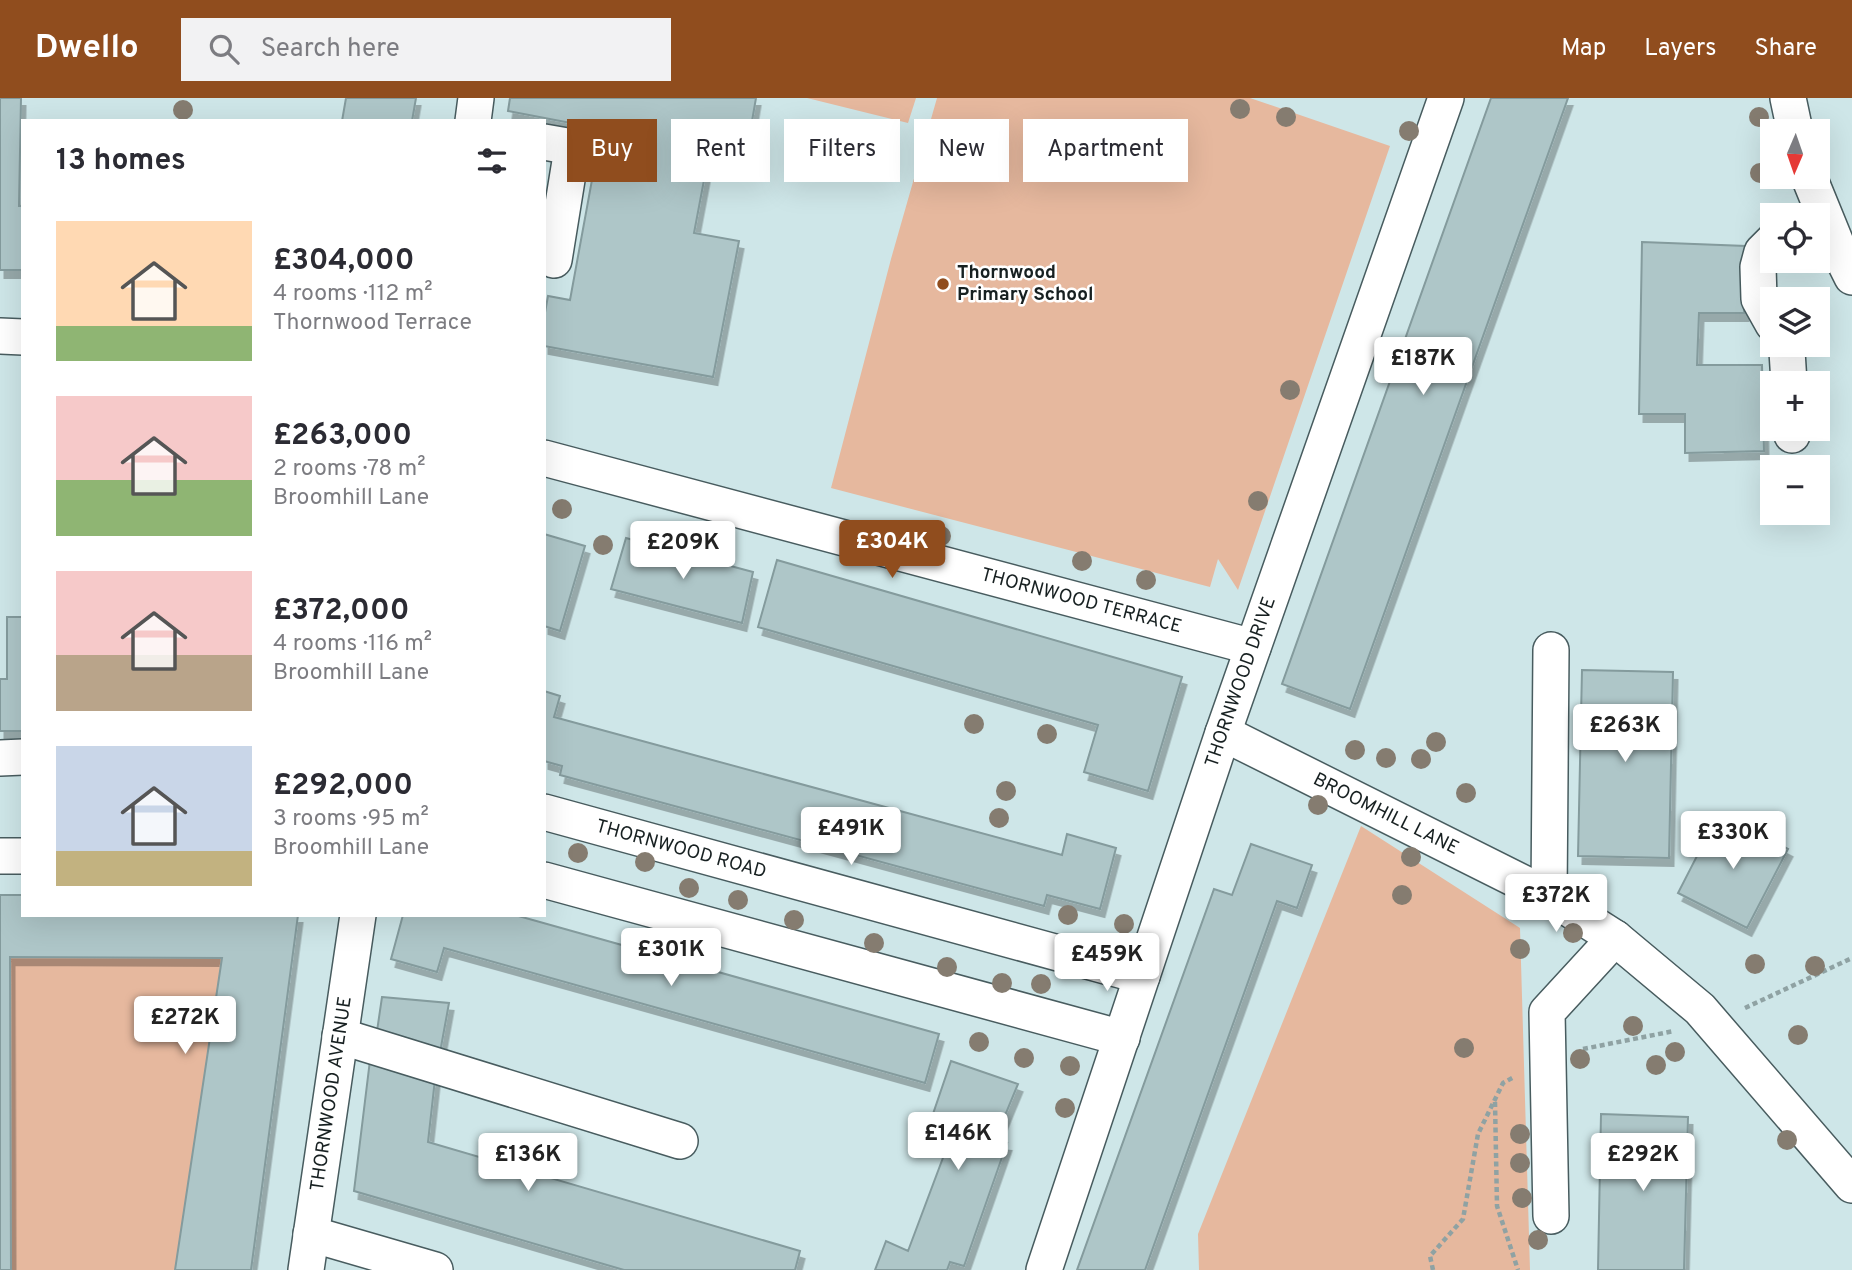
<!DOCTYPE html>
<meta charset="utf-8">
<style>
:root{--surface:#fff;--page:#f2f2f3;--text:#2b2b33;--muted:#7c7c81;--accent:#904d1e}
body{margin:0;font-family:Overpass,sans-serif;background:var(--page);color:var(--text);height:100vh;display:flex;flex-direction:column;font-size:26px;white-space:nowrap}
*{box-sizing:border-box;margin:0}
p{font-size:23px;color:var(--muted)}
.icon{flex:none;width:38px;height:38px;fill:none;stroke:currentColor;stroke-width:2;stroke-linecap:round;stroke-linejoin:round}
.map{position:relative;flex:1;overflow:hidden}
.panel{position:absolute;left:21px;top:21px;width:525px;height:798px;display:flex;flex-direction:column;background:var(--surface);border-radius:0px;box-shadow:0 7px 28px #0002}
.panel>*{flex:none}
.banner{position:absolute;left:567px;top:21px;width:665px;height:63px;display:flex;gap:14px}
.needle{width:46px;rotate:182deg}
.buttons{position:absolute;left:1760px;top:21px;display:grid;gap:14px}
.buttons a{display:grid;place-items:center;width:70px;height:70px;border-radius:0px;background:var(--surface);box-shadow:0 7px 28px #0002;font-size:35px}
.price{position:absolute;translate:-50% -60px;padding:0 16px;border-radius:7px;background:#fff;color:#222;font-size:23px;line-height:46px;filter:drop-shadow(0 2px 4px #0008)}
.price::after{content:'';position:absolute;left:50%;top:42px;width:21px;height:16px;margin-left:-10px;background:inherit;clip-path:polygon(0 0,100% 0,50% 100%)}
.price.on{background:var(--accent);color:#fff}
ul{padding:0;list-style:none}
li{display:flex;align-items:center;gap:21px;height:175px;padding:0 35px}
li span{display:grid;place-items:center;flex:none;width:196px;height:140px;border-radius:0px;color:#555}
li>.icon{margin-inline-start:auto}
span .icon{width:84px;height:84px;fill:#fffc;stroke-width:1}
li b{font-size:30px}
h2{display:flex;justify-content:space-between;align-items:center;height:84px;padding:0 35px;font-size:30px}
.chip{padding:0 24px;border-radius:0px;background:var(--surface);box-shadow:0 7px 28px #0002;font-size:24px;line-height:63px}
.chip.on{background:var(--accent);color:#fff}
header{display:flex;align-items:center;gap:42px;box-sizing:border-box;height:98px;padding:0 35px;background:var(--accent);color:#fff}
header strong{font-size:33px}
nav{display:flex;gap:38px;margin-inline-start:auto;font-size:24px}
.search{width:490px;height:63px;background:var(--page);display:flex;align-items:center;gap:18px;box-sizing:border-box;padding:0 24px;border-radius:0px;color:var(--muted);font-size:26px}
.map>svg:first-child{display:block}
</style>
<header>
<strong>Dwello</strong>
<div class="search"><svg class="icon" aria-label="search" viewBox="0 0 24 24"><circle cx="10" cy="10" r="6"/><path d="M15 15l6 6"/></svg>Search here</div>
<nav><a>Map</a><a>Layers</a><a>Share</a></nav>
</header>
<div class="map">
<svg width="1852" height="1172" viewBox="0 0 1852 1172">
<defs>
<filter id="shadow"><feDropShadow dx="4.5" dy="8" stdDeviation="0" flood-color="#0004"/></filter>
</defs>
<rect width="100%" height="100%" fill="#cee6e8"/>
<path fill="#e6b89e" d="M807 0H916L908 25Z
M937 0H1250L1390 48 1238 492 1218 461 1210 489 831 390 891 161Z
M1361 728 1520 830 1530 1172H1199L1198 1136Z
M10 859 222 860 175 1172H11Z"/>
<path fill="#aec6c8" stroke="#849b9d" stroke-width="2" filter="url(#shadow)" d="M0 0H21L19 108H23V172H0Z
M346 0H416L412 23H342Z
M510 0H756L747 52 711 45 694 135 739 143 713 279 544 248V220L548 198 570 202 594 71 610 74 618 34 508 13Z
M1491 0H1568L1350 611 1282 586Z
M1642 144 1746 148 1744 215H1699L1697 267H1762L1764 353 1685 355V316H1639Z
M544 436 585 448 560 533 544 528Z
M626 440 753 474 742 525 611 491Z
M777 462 1182 579 1148 693 1084 674 1098 627 758 529Z
M7 519H23V633H0V581H7Z
M1582 572 1673 574 1669 760 1578 758Z
M544 593 560 598 554 619 1062 757 1067 736 1116 750 1100 811 1047 797 1044 808 560 677 562 668 544 663Z
M1719 715 1788 751 1747 830 1678 795Z
M1251 746 1312 767 1297 810 1277 803 1145 1172H1077L1214 791 1232 797Z
M0 797H23V817H298L251 1172H175L222 860 10 859 11 1172H0Z
M403 817H515L939 936 925 985 444 850 437 874 391 861Z
M382 899 449 905 439 960 376 940Z
M371 954 436 972 428 1044 800 1153 795 1172H624L354 1093Z
M951 963 1018 986 994 1044 1007 1045 964 1168 950 1164 947 1172H875L886 1143 908 1153 956 1025 933 1016Z
M1601 1016 1688 1019 1684 1172H1598Z"/>
<g fill="none" stroke-linecap="round" stroke-linejoin="round">
<defs>
<g id="minor">
<path d="M1788 0 1795 33"/>
<path d="M473 23 476 0"/>
<path d="M544 44 567 48 571 57 554 162"/>
<path d="M1809 79 1840 155 1852 179"/>
<path d="M1773 143 1762 154 1758 169 1759 201 1773 226"/>
<path d="M0 238 23 239"/>
<path d="M1784 247 1787 253 1789 285"/>
<path d="M1792 331V337"/>
<path id="s1" d="M544 360 1253 549"/>
<path id="s2" d="M1223 635 1549 798 1615 840 1700 911 1852 1087"/>
<path d="M0 660 23 659"/>
<path id="s3" d="M544 714 1142 878"/>
<path d="M0 758H23"/>
<path d="M544 782 1122 940"/>
<path d="M1549 798 1551 552"/>
<path d="M340 938 680 1043"/>
<path d="M1551 1118 1547 914 1615 840"/>
<path d="M311 1136 435 1172"/>
<path id="s4" d="M306 1172 358 817"/>
<path id="s5" d="M1044 1172 1223 635 1446 0"/>
</g>
</defs>
<use href="#minor" stroke="#485c5f" stroke-width="38"/>
<path stroke="#8fa2a3" stroke-width="4.5" stroke-dasharray="5 3.5" stroke-linecap="butt" d="M1745 910 1852 860
M1583 951 1674 933
M1495 1004 1497 1108 1518 1172
M1433 1172 1430 1158 1463 1121 1478 1036 1503 985 1514 979"/>
<use href="#minor" stroke="#fff" stroke-width="35"/>
</g>
<g fill="#857c70">
<circle cx="1240" cy="11" r="10"/>
<circle cx="183" cy="12" r="10"/>
<circle cx="1286" cy="19" r="10"/>
<circle cx="1759" cy="19" r="10"/>
<circle cx="1409" cy="33" r="10"/>
<circle cx="1760" cy="75" r="10"/>
<circle cx="1290" cy="292" r="10"/>
<circle cx="1258" cy="403" r="10"/>
<circle cx="562" cy="411" r="10"/>
<circle cx="941" cy="438" r="10"/>
<circle cx="603" cy="447" r="10"/>
<circle cx="1082" cy="463" r="10"/>
<circle cx="1146" cy="482" r="10"/>
<circle cx="974" cy="626" r="10"/>
<circle cx="1047" cy="636" r="10"/>
<circle cx="1436" cy="644" r="10"/>
<circle cx="1355" cy="652" r="10"/>
<circle cx="1386" cy="660" r="10"/>
<circle cx="1421" cy="661" r="10"/>
<circle cx="1006" cy="693" r="10"/>
<circle cx="1466" cy="695" r="10"/>
<circle cx="1318" cy="707" r="10"/>
<circle cx="999" cy="720" r="10"/>
<circle cx="578" cy="755" r="10"/>
<circle cx="1411" cy="759" r="10"/>
<circle cx="645" cy="764" r="10"/>
<circle cx="689" cy="790" r="10"/>
<circle cx="1402" cy="797" r="10"/>
<circle cx="738" cy="802" r="10"/>
<circle cx="1068" cy="817" r="10"/>
<circle cx="794" cy="822" r="10"/>
<circle cx="1124" cy="826" r="10"/>
<circle cx="1573" cy="835" r="10"/>
<circle cx="874" cy="845" r="10"/>
<circle cx="1520" cy="851" r="10"/>
<circle cx="1755" cy="866" r="10"/>
<circle cx="1815" cy="868" r="10"/>
<circle cx="947" cy="869" r="10"/>
<circle cx="1002" cy="885" r="10"/>
<circle cx="1041" cy="886" r="10"/>
<circle cx="1633" cy="928" r="10"/>
<circle cx="1798" cy="937" r="10"/>
<circle cx="979" cy="944" r="10"/>
<circle cx="1464" cy="950" r="10"/>
<circle cx="1675" cy="954" r="10"/>
<circle cx="1024" cy="960" r="10"/>
<circle cx="1580" cy="961" r="10"/>
<circle cx="1656" cy="967" r="10"/>
<circle cx="1070" cy="968" r="10"/>
<circle cx="1065" cy="1010" r="10"/>
<circle cx="1520" cy="1036" r="10"/>
<circle cx="1787" cy="1042" r="10"/>
<circle cx="1520" cy="1065" r="10"/>
<circle cx="1522" cy="1100" r="10"/>
<circle cx="1538" cy="1142" r="10"/>
</g>
<circle fill="#904d1e" stroke="#fff" stroke-width="2.5" cx="943" cy="186" r="7"/>
<g text-anchor="middle" dominant-baseline="central" stroke-width="5" stroke-linejoin="round" paint-order="stroke">
<g font-size="19" font-weight="bold" fill="#172021" stroke="#fff" text-anchor="start">
<text x="957" y="175">Thornwood<tspan x="957" dy="22">Primary School</tspan></text>
</g>
<g font-size="19" fill="#172021" stroke="#fff">
<text stroke="none"><textPath href="#s1" startOffset="556">THORNWOOD TERRACE</textPath></text>
<text stroke="none"><textPath href="#s5" startOffset="620">THORNWOOD DRIVE</textPath></text>
<text stroke="none"><textPath href="#s2" startOffset="182">BROOMHILL LANE</textPath></text>
<text stroke="none"><textPath href="#s3" startOffset="142">THORNWOOD ROAD</textPath></text>
<text stroke="none"><textPath href="#s4" startOffset="178">THORNWOOD AVENUE</textPath></text>
</g>
</g>
</svg>
<div class="buttons">
<a><svg class="needle" viewBox="-14 -14 28 28"><path d="M0-13l5 13h-10z" fill="#e53935"/><path d="M0 13l5-13h-10z" fill="#7c7c81"/></svg></a>
<a><svg class="icon" aria-label="locate" viewBox="0 0 24 24"><circle cx="12" cy="12" r="6"/><path d="M12 2v4M12 18v4M2 12h4M18 12h4"/></svg></a>
<a><svg class="icon" aria-label="layers" viewBox="0 0 24 24"><path d="M12 4l9 5-9 5-9-5zM3 14l9 5 9-5"/></svg></a>
<a>+</a>
<a>−</a>
</div>
<b class="price" style="left:1423px;top:299px">£187K</b>
<b class="price on" style="left:892px;top:482px">£304K</b>
<b class="price" style="left:683px;top:483px">£209K</b>
<b class="price" style="left:1625px;top:666px">£263K</b>
<b class="price" style="left:851px;top:769px">£491K</b>
<b class="price" style="left:1733px;top:773px">£330K</b>
<b class="price" style="left:1556px;top:836px">£372K</b>
<b class="price" style="left:671px;top:890px">£301K</b>
<b class="price" style="left:1107px;top:895px">£459K</b>
<b class="price" style="left:185px;top:958px">£272K</b>
<b class="price" style="left:958px;top:1074px">£146K</b>
<b class="price" style="left:528px;top:1095px">£136K</b>
<b class="price" style="left:1643px;top:1095px">£292K</b>
<div class="banner">
<a class="chip on">Buy</a>
<a class="chip">Rent</a>
<a class="chip">Filters</a>
<a class="chip">New</a>
<a class="chip">Apartment</a>
</div>
<section class="panel">
<h2>13 homes<svg class="icon" aria-label="filters" viewBox="0 0 24 24"><path d="M4 7h16M4 17h16"/><circle cx="9" cy="7" r="2"/><circle cx="15" cy="17" r="2"/></svg></h2>
<ul>
<li><span style="background:linear-gradient(#ffd9b3 75%,#8fb573 0)"><svg class="icon" aria-label="home" viewBox="0 0 24 24"><path d="M3 11l9-7 9 7M6 9v11h12V9"/></svg></span><div><b>£304,000</b><p>4 rooms · 112 m²</p><p>Thornwood Terrace</p></div></li>
<li><span style="background:linear-gradient(#f6c9c9 60%,#8fb573 0)"><svg class="icon" aria-label="home" viewBox="0 0 24 24"><path d="M3 11l9-7 9 7M6 9v11h12V9"/></svg></span><div><b>£263,000</b><p>2 rooms · 78 m²</p><p>Broomhill Lane</p></div></li>
<li><span style="background:linear-gradient(#f6c9c9 60%,#b9a48a 0)"><svg class="icon" aria-label="home" viewBox="0 0 24 24"><path d="M3 11l9-7 9 7M6 9v11h12V9"/></svg></span><div><b>£372,000</b><p>4 rooms · 116 m²</p><p>Broomhill Lane</p></div></li>
<li><span style="background:linear-gradient(#c9d6e8 75%,#c2b280 0)"><svg class="icon" aria-label="home" viewBox="0 0 24 24"><path d="M3 11l9-7 9 7M6 9v11h12V9"/></svg></span><div><b>£292,000</b><p>3 rooms · 95 m²</p><p>Broomhill Lane</p></div></li>
</ul>
</section>
</div>
